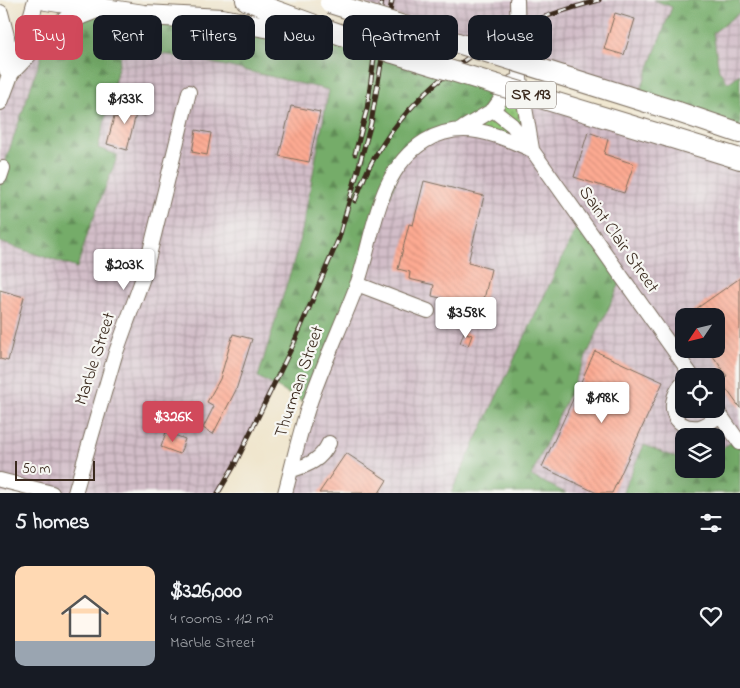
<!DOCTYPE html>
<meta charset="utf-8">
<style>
:root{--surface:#171b24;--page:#20242c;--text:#f1f3f6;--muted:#9ea1a6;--accent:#d1495b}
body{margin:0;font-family:"Indie Flower",sans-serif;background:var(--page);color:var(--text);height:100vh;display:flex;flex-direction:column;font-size:19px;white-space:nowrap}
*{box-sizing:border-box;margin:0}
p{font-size:16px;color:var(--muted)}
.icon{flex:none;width:28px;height:28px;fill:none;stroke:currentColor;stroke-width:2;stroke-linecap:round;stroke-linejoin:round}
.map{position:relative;height:493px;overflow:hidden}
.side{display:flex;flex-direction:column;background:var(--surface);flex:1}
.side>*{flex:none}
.hud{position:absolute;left:15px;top:15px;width:710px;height:45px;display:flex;gap:10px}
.needle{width:32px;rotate:235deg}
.buttons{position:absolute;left:675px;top:308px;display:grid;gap:10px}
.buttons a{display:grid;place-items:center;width:50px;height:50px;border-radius:10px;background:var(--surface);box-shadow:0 5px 20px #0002;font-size:25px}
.scale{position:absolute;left:15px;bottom:12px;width:80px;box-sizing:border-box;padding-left:5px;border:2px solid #3b2a1e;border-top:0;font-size:14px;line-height:18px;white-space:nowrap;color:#3b2a1e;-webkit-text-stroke:4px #f6f6f2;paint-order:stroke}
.price{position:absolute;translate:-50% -42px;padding:0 11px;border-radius:5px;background:#fff;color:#222;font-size:16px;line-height:32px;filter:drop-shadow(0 1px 2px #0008)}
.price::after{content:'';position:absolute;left:50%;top:30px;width:15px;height:11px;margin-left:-8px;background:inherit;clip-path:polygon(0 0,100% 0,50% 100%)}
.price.selected{background:var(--accent);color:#fff}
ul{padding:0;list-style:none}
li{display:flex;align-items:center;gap:15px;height:125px;padding:0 15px}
li span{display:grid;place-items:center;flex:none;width:140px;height:100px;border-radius:10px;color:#555}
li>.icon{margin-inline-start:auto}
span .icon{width:60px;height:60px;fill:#fffc;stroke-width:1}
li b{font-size:21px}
h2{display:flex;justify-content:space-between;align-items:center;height:60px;padding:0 15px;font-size:21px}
.pill{padding:0 18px;border-radius:10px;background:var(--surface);box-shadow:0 5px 20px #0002;font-size:18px;line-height:45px}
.pill.selected{background:var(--accent);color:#fff}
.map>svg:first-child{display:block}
</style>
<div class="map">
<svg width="740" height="493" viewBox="0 0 740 493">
<defs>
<pattern id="industrial-grid" width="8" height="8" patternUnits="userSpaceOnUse" patternTransform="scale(1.25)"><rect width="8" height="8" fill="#d2bdc8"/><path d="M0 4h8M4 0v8" fill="none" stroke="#ac9aa2"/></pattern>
<pattern id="grass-dots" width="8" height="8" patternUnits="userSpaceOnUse" patternTransform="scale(1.25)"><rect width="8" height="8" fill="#92c779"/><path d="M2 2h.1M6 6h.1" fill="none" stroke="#78a263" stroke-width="1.8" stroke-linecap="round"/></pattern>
<pattern id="forest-firs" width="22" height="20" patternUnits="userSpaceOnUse" patternTransform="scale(1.25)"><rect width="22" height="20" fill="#75ac69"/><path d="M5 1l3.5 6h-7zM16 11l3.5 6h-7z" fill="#618c56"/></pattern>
<pattern id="building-back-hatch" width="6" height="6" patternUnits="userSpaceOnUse" patternTransform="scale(1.25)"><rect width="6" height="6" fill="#fdaa92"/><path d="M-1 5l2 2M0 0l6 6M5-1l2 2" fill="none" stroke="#da927d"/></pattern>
</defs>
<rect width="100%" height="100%" fill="#f6f6f2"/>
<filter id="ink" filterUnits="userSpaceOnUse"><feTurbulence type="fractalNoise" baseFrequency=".02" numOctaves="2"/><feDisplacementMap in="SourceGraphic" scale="10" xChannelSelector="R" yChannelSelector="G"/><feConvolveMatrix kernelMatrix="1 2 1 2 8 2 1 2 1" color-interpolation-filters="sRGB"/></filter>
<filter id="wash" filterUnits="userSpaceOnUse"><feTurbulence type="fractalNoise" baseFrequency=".0096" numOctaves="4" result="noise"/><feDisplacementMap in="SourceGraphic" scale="20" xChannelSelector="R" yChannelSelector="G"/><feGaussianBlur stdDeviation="1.12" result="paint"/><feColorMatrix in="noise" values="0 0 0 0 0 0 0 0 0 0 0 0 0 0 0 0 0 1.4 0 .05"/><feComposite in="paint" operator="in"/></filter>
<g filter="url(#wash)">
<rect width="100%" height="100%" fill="#f0e6ce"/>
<path fill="url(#industrial-grid)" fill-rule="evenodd" d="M353 0H654L673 7 637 99Z
M740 12V74L728 83 719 70 713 33Z
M50 31 3 168 0 177V102Z
M123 47 204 61 330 90 300 241 258 376 275 387 218 493H0V242L77 268 88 232 118 155 98 148Z
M525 93 740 163V443L736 438 716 453V436H684V461L644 446 622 493H566L531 477 622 279 580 220 451 493H285L300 433 405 157ZM684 316H716V349H684ZM684 376H716V409H684Z"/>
<path fill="url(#grass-dots)" stroke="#66784c" d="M519 72 532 150 463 128Z"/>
<path fill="url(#forest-firs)" stroke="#586b44" d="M654 0H740V12L713 33 719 70 728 83 740 74V128L637 99 672 7Z
M82 13 274 27 509 89 502 100 405 157 309 405 258 377 300 241 329 90 204 61 123 47 98 148 118 155 88 232 77 268 0 242V177L50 31Z
M580 220 622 279 531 476 566 493H451Z
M737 438 740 443V493H622L644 445 684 461V469H716V453Z"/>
<g id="blocks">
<path fill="url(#building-back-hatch)" d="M615 13 635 19 624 55 604 49Z
M123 101 147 106 145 116 136 114 127 150 107 144 114 117 120 118Z
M291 106 320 112 309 162 279 156Z
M196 130 211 133 207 155 192 152Z
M588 132 608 139 604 154 634 164 624 193 574 177Z
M424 181 484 196 468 263 491 269 482 308 432 296 434 285 409 279 410 272 398 269 409 224 413 225Z
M740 278V408L720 380 727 376 708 349H716V316H686Z
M0 290 24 297 8 361 0 359Z
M464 332 472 335 468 346 460 343Z
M233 334 252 339 236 390 213 434 203 428 214 406 207 402 220 379Z
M595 351 663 382 612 493H597L542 467Z
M166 432 185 439 180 454 161 447Z
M346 453 387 480 379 493H319Z"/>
</g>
</g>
<g filter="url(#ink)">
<use href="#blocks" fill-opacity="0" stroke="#7a6c5c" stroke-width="1"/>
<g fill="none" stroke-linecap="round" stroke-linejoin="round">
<defs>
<path id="minor" d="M517 0 519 72 532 149
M493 110 512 125 532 150 692 376
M463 128 493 110 513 82
M0 177 3 168
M357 284 428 311
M684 382C666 399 669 430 699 427 706 426 714 419 720 416
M716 409 740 443
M292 470C309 465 321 460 329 443
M0 480 52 493
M75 493 115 355 145 272 189 92
M285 493C293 464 299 434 309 405 323 364 342 325 357 285 374 237 376 171 425 141 461 119 497 134 532 150"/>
<path id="major" d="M0 13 6 36 7 70
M0 102 30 21 36 0"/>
<path id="highway" d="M46 0 144 15 222 19 321 37
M246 0 312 24
M12 69C38 41 56 22 94 9
M678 112 740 133
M669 137 740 159"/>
</defs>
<use href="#minor" stroke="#7a6c5c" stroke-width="16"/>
<use href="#major" stroke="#7a6c5c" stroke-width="18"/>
<use href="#highway" stroke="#7a6c5c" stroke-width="22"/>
<use href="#minor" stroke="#fff" stroke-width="14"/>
<use href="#major" stroke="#fff" stroke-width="16"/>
<use href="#highway" stroke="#fff" stroke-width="20"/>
<defs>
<path id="rail" d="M355 154 367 109 382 0
M355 201C360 188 365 174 372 162 404 104 460 56 520 27 545 15 572 8 599 0
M218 493 234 466 293 345 339 238 371 123 392 0"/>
</defs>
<use href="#rail" stroke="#3b2a1e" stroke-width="5"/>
<use href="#rail" stroke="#f6f6f2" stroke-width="3" stroke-dasharray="9" stroke-linecap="butt"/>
<defs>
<path id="highway-bridge" d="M330 3 678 112
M322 28 393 53 669 137"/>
</defs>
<use href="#highway-bridge" stroke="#7a6c5c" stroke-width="22" stroke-linecap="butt"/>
<use href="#highway-bridge" stroke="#fff" stroke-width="20"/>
</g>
</g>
<g text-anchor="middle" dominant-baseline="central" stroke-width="4.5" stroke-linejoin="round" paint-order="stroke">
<rect fill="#f6f6f2" stroke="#73675e" stroke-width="1" x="506" y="81.5" width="50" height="27" rx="4"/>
<g font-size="16" font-weight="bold" fill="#3b2a1e">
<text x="531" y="95">SR 193</text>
</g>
<g font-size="18" fill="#3b2a1e" stroke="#f6f6f2">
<text transform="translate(618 240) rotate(55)">Saint Clair Street</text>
<text transform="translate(96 359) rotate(-72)">Marble Street</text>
<text transform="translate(300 382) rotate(-71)">Thurman Street</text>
</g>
</g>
</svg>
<div class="buttons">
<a><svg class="needle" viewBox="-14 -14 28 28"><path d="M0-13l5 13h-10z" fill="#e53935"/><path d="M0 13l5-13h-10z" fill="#9ea1a6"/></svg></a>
<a><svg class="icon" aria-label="locate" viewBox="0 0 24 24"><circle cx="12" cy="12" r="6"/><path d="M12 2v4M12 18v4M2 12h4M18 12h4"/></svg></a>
<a><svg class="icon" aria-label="layers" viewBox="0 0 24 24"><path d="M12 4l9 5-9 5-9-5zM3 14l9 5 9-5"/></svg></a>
</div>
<div class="scale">50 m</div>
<b class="price" style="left:125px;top:125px">$133K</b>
<b class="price" style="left:124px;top:291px">$203K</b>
<b class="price" style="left:466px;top:339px">$358K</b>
<b class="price" style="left:602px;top:424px">$198K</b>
<b class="price selected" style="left:173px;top:443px">$326K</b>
<div class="hud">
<a class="pill selected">Buy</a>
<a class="pill">Rent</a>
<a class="pill">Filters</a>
<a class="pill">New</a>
<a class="pill">Apartment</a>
<a class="pill">House</a>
</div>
</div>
<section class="side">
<h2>5 homes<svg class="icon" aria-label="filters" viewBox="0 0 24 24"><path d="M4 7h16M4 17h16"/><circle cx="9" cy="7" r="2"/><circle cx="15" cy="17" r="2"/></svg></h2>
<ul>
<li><span style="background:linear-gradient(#ffd9b3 75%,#9aa5b1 0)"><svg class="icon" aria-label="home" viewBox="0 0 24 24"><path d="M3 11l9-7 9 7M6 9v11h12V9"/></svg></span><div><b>$326,000</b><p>4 rooms · 112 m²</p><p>Marble Street</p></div><svg class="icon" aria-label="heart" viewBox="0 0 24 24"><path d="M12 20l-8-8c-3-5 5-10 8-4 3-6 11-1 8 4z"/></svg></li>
</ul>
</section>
